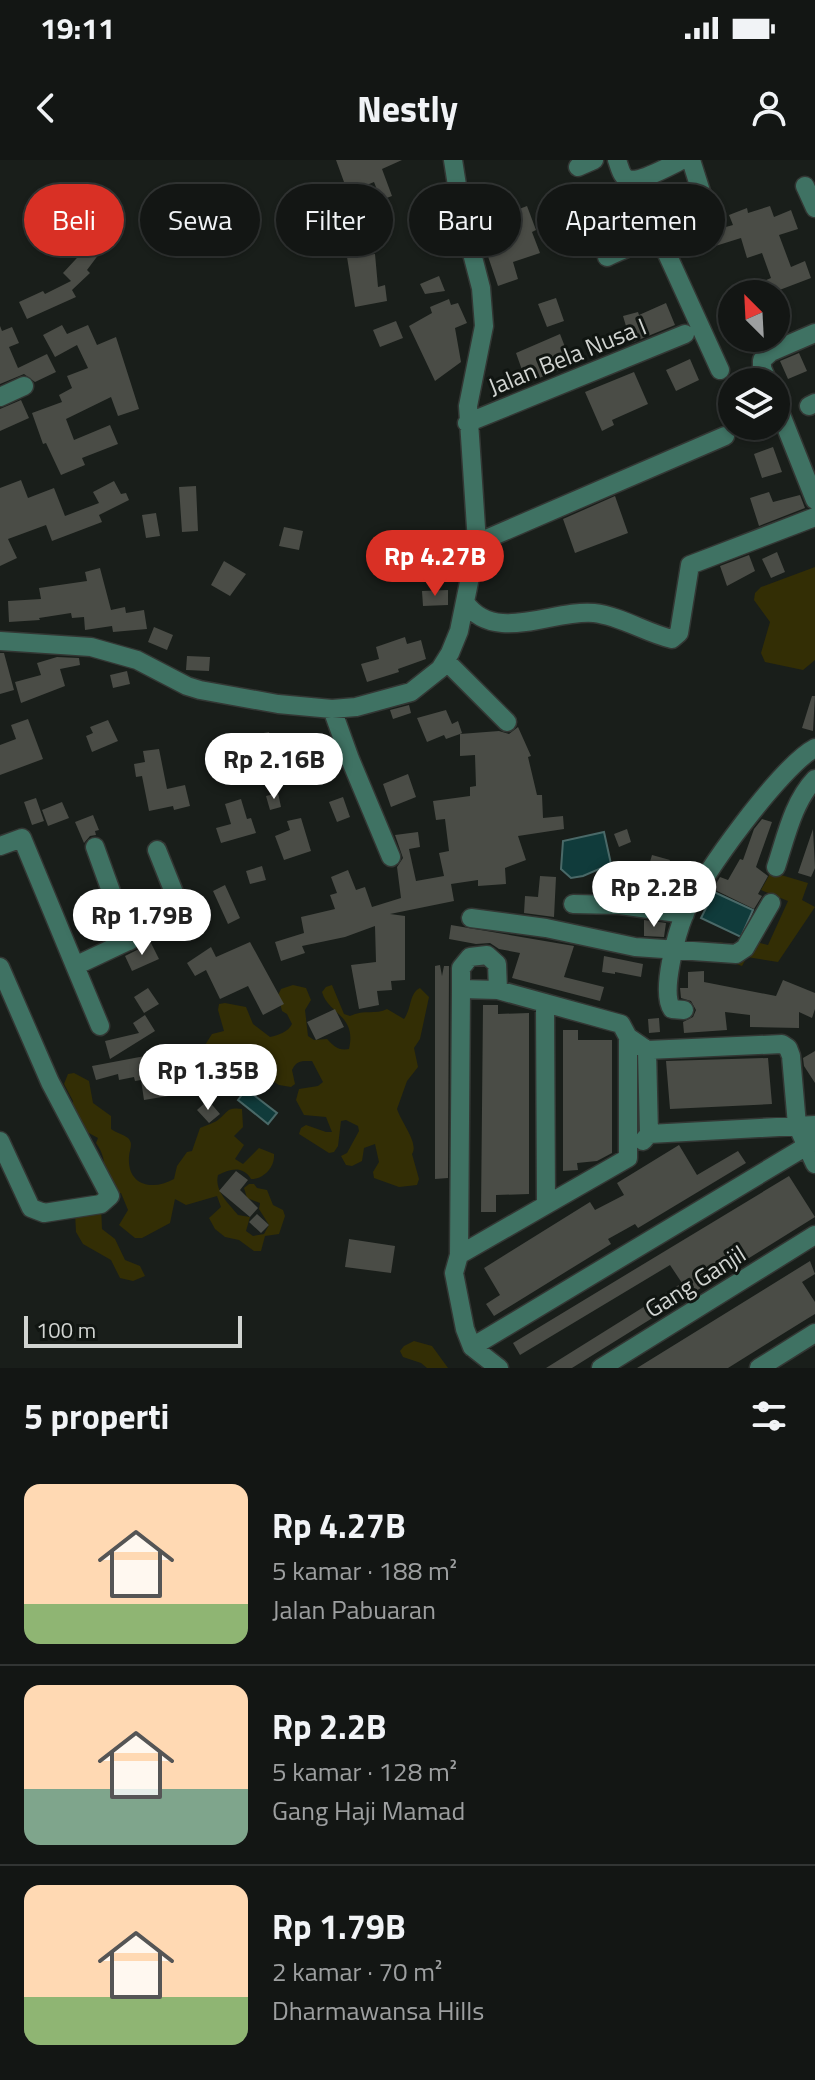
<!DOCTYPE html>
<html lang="id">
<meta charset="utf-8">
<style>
:root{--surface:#131614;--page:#1c1f1d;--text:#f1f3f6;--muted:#9d9fa0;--line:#323534;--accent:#d93025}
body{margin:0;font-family:"Titillium Web",sans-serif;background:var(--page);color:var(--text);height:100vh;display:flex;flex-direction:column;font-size:30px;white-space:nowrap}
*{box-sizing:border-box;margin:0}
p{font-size:26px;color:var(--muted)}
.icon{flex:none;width:44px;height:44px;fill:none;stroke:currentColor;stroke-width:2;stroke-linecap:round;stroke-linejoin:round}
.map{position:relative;height:1208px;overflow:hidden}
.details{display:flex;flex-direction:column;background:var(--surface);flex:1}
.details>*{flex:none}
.guide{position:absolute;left:24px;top:24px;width:768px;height:72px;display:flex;gap:16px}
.needle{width:52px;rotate:336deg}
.controls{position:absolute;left:718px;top:120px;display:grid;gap:16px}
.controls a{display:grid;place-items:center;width:72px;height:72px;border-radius:50%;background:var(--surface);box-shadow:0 2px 6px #0004,0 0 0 2px var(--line);font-size:40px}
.scale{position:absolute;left:24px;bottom:20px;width:218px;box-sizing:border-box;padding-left:8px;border:4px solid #d1d4d1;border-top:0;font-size:22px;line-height:28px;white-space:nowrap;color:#d1d4d1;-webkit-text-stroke:6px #101511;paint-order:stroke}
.price{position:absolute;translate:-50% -68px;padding:0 18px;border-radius:28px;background:#fff;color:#222;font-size:26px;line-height:52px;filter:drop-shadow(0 2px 4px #0008)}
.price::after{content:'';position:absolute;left:50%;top:48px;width:24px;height:18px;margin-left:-12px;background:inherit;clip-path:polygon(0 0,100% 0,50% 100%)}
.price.current{background:var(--accent);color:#fff}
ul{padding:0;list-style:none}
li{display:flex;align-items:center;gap:24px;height:200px;padding:0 24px}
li+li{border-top:2px solid var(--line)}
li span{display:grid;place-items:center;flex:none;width:224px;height:160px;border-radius:16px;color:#555}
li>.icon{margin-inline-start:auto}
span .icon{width:96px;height:96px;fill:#fffc;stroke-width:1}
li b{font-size:34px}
h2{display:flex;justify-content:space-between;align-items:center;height:96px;padding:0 24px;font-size:34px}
.pill{padding:0 28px;border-radius:36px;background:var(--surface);box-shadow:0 2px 6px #0004,0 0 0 2px var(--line);font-size:28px;line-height:72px}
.pill.current{background:var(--accent);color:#fff}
.status{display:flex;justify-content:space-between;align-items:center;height:56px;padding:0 40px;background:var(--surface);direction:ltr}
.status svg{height:22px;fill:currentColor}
header{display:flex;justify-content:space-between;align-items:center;height:104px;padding:0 24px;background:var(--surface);font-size:36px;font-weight:700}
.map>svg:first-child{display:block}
</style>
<div class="status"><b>19:11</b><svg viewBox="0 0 49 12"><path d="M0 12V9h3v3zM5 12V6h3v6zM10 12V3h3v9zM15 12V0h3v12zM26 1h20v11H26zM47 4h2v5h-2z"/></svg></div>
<header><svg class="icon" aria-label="back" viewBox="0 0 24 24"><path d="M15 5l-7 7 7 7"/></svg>Nestly<svg class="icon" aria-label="person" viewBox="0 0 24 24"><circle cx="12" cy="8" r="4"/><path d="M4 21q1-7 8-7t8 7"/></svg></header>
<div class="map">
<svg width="815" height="1208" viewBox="0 0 815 1208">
<rect width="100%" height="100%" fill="#191e1a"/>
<path fill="#332e05" d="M815 407V500L803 510 765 502 761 493 770 462 754 440 755 433 761 427Z
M771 712 808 723 802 740 815 747 778 802 747 797 742 806 717 797 720 782 753 791 756 782 768 785 788 741 761 730Z
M293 825 306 828 311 840 305 850 308 876 314 880 327 879C334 886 338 891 349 889 357 855 328 854 322 832L326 827 332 825 344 854 350 856C364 849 376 855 387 849L404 859C412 848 409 833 420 828L429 837 420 879 414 888 418 907 407 921 397 949C402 964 419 983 412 994L419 1019 417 1025 399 1027 374 1018 373 1012 379 1002 375 984 364 988 362 1001 352 1006 346 1005 341 996 347 993 359 971 358 966 346 960 341 961 338 986 334 992 329 993 299 974 301 968 306 965 326 972H332L326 957 304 955 296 940 299 929 318 926 323 922 312 901C301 901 297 900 292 910L295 924 291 927 279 925 266 917 263 901 255 894 246 898V911L237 918H219L211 909 205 885 212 874 224 871 218 850 219 844 225 843 246 847 253 864 270 877C279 875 288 872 292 864L287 854 282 851 278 835 281 829Z
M74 913 89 921 93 943 111 956V969C116 973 123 974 128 978 134 984 129 990 129 997 127 1026 153 1031 174 1019L177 1006 187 992 192 991 200 968C206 965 215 963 219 959 229 951 227 947 242 949L243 967 234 976 244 985 235 999 243 1004 259 988 274 994C275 1007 264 1019 251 1019 243 1005 229 1009 218 1015 214 1031 229 1044 238 1055L250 1057 246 1071 253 1076 264 1074 269 1065 259 1049 260 1043 247 1038 244 1028 249 1024H254L257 1028 267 1030 273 1045 283 1050 285 1056 279 1074 265 1076 261 1091H254L239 1080 225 1077 215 1069 209 1058 221 1047 217 1036 186 1045 175 1039 170 1063 142 1078H135L119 1065 128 1050 121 1033 109 1036 101 1047 102 1069 115 1079 125 1100 140 1106 145 1116 133 1121 120 1118 111 1100 83 1084 76 1072 75 1053 77 1047 101 1031C104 1011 108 1000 96 983L98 978 87 972 75 976 71 972 73 941 64 924 68 914Z
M414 1181 432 1186 448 1208H427L421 1203 403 1197 400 1191 404 1186Z"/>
<path fill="#103b3b" stroke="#4a6968" stroke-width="2" d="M604 672 611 704 583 716 571 718 561 709 563 681Z
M714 732 753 750 741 777 701 758Z
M246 929 277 953 268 964 238 940Z"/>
<path fill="#4a4c46" d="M336 0H402L382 9 392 36 381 40 374 22 348 33Z
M327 46 335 66 318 74 309 54Z
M527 46 536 70 532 72 540 93 513 102 518 119 498 126 474 55 495 48 498 57Z
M770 46 774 57 791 50 798 69 779 75 791 107 805 101 811 118 769 134H732L771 118 762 93 747 98 741 78 709 88 704 73 733 65 729 55 747 48 748 53Z
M88 86 99 94 87 110 90 113 72 130 76 137 27 159 19 142 43 131 45 134 71 121 63 113Z
M375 94 378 127 385 125 387 141 355 147 347 97Z
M439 116 445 131 425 134 420 124Z
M556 138 564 161 547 167 538 144Z
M449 139 451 145 458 143 467 163 455 168 461 202 435 221 409 166 432 153 430 147Z
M666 143 675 165 631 183 623 156 638 152 639 155Z
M396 161 403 178 380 187 373 170Z
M62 165 67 174 88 165 97 185 116 177 139 249 118 256 111 237 66 259 74 280 110 265 118 284 82 298 85 305 61 315 46 283 43 284 32 253 62 242 59 235 72 228 67 216 88 208 77 185 55 197 43 175Z
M0 166 2 171 12 167 19 183 9 187 18 208 47 194 56 212 35 222 24 214 0 224Z
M560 174 572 205 534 220 529 207 522 210 516 193Z
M799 193 807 211 788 219 780 201Z
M690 199 699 220 676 231 666 210Z
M634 212 648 244 612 260 614 265 602 271 585 232Z
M21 240 29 258 0 271V249Z
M773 287 782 312 762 318 754 294Z
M21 320 28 338 54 328 65 356 99 343 93 332 114 321 121 334 126 333 129 340 99 355 102 362 52 381 46 365 8 379 17 398 0 406V328Z
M196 326 198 371 182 372 179 327Z
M769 332 773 342 800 335 805 348 759 366 750 338Z
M615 336 628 373 575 393 563 359Z
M156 353 160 376 146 378 142 355Z
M284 367 303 371 299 390 279 386Z
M777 392 785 412 771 418 762 399Z
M749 395 755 411 727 426 720 406Z
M224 401 246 414 230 436 211 425Z
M100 408 111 450 125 447 126 453 144 450 147 469 113 472 112 466 85 470 84 457 72 458 71 453 39 458 40 460 9 462 8 441 41 439 39 428 87 421 85 412Z
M448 430V445L423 446 422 431Z
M154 467 173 475 167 490 148 482Z
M405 477 407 484 421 480 426 499 398 509 399 512 367 522 361 504 379 499 376 487Z
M0 493H4L14 530 0 534Z
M187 496 210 497 209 511 186 510Z
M57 497 79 498 80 505 60 509 65 526 21 543 15 522 41 515 37 503Z
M127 511 130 524 113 528 110 515Z
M812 536H815L813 571 802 568Z
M409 545 411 553 393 559 390 550Z
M446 550 452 564 458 561 462 573 460 574 499 571 509 574 518 567 531 596 528 597 537 635H542L543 658 563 656 564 669 518 676 526 700 505 708 506 724 478 726V720L451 724 454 741 390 754 405 756V820L391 821 392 830 377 831 379 845 359 849 351 805 376 802 375 766 345 777 302 786 305 793 281 801 275 782 304 773 301 757 335 749 330 735 337 733 331 717 348 710 356 730 365 727 372 747 401 738 397 707 403 698 395 675 418 672 420 687 409 689 416 721 444 716 439 693 449 691 445 659 436 660 433 641 470 636V627L476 626 475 595 460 596V574L446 579 444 575 427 582 417 558Z
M28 559 43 599 0 615V585L16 579 11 565Z
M108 560 118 581 92 592 86 576 93 573 90 567Z
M269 572 274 594 259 598 253 575Z
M310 576 317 609 297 613 290 580Z
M159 589 167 629 185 625 190 646 174 650 173 646 149 651 142 616 136 617 134 604 145 602 143 591Z
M408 614 416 637 391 647 383 624Z
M278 633 281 647 270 650 266 636Z
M343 637 350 657 337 662 329 642Z
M36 638 44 661 32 665 24 642Z
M241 639 247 659 251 658 256 673 221 683 216 668 231 664 225 644Z
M62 642 69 658 48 666 42 650Z
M93 655 99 670 95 671 96 675 90 676 84 683 75 662Z
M301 658 311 691 284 700 275 676 290 670 287 661Z
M762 659 772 662 756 707 768 716 758 734 762 736 754 749 713 729 720 717 728 720 740 699 743 700 754 669Z
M627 669 631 682 619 687 614 674Z
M813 669 815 708 811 717 798 713Z
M652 695 670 700 662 727 671 730 668 740 603 733V723L644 722Z
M262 706 266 720 250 724 246 711Z
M540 716 556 717 554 757 524 753 525 736 538 737Z
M225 725 240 758 228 764 213 731Z
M97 731 108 759 93 767 79 741Z
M644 760 666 763 664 777 644 776Z
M451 765 574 786 564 817 604 827 600 841 512 818 520 793 499 789 490 783 476 784 449 779Z
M250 782 284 844 263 855 248 826 220 839 206 810 195 816 187 803 211 787 216 797Z
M151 783 159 799 132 811 125 796Z
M604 796 643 804 641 817 615 812V814L602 812Z
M440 805 442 816 444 806H449L448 1018 435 1019V806Z
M704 811V822L776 836 783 820 815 833V849L812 858 799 852V868L750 867V855L725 852 727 870 684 873 683 862 693 857 696 850 691 841 681 838 680 828H688V812Z
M148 828 159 844 144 853 134 837Z
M483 845H498V854L529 853V1034L496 1035V1052H481Z
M335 849 344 867 316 880 307 862Z
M145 855 155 871 110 899 105 881 139 873 133 863Z
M659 858 660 872 649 873 648 859Z
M563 870H578V880H612V993L597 1001 577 1003 578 1010 563 1011Z
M815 891V923L804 906 803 898Z
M161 893 168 936 144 940 141 920 135 921 134 917 119 920 118 914 96 920 92 906Z
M768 898 772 944 670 949 666 901Z
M208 940 220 954 209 963 197 950Z
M679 985 697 1015 738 991 746 1003 638 1068 635 1064 608 1079 611 1084 494 1156 486 1144 500 1135 484 1108 590 1042 595 1050 624 1035 617 1023Z
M236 1011 248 1020 240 1030 258 1048 250 1057 219 1031Z
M789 1016 815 1057 572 1208H546L682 1123 670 1105 520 1195 513 1183Z
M257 1054 269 1065 261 1073 249 1062Z
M349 1079 395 1086 391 1113 345 1107Z
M810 1101 815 1114 802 1122 815 1142V1154L810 1157 728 1208H637Z"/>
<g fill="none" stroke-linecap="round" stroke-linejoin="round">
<defs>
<path id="minor" d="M617 0C619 5 621 15 626 18 637 25 671 5 682 0
M578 7 594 0
M805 26 815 48
M604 61 617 92
M658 74 720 210
M607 97C628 86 687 67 701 53 706 48 704 48 704 41L691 0
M768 222 762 208V200L771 192 815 173
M0 237 24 226
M776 242 815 340
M809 246 815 243
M467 263 685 174
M477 383 725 276
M465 442C494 485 553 449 594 453 621 456 646 473 672 479L679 473 690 405 815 357
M0 481 91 487 137 500 187 526 200 530 278 544 332 549 356 547 411 532 440 509 450 493 459 471 477 383 468 246 484 166 481 128 461 51 453 0
M446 501 507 562
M332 549 350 599 391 697
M0 686 22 678 75 806 183 755 157 690
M95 687 129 781
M776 707C786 677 793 642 815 619
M573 744 620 745 685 754
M471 758 546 768 635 787 736 794 745 788 771 743
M75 806 100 866
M0 807 50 922 110 1036 101 1044 44 1053 31 1048 0 981
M461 829 459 1095 546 1045 545 843
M498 830 497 804 487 795 470 797 461 808V829L498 830 621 864 628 877 647 890 782 884 788 888 791 896 797 965 815 1004
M684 850 672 849C660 832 677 772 685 753 700 717 782 605 815 588
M649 974 815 965
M643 981 649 974 647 890
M546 1045 628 998V877
M459 1095 454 1113 465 1169 472 1187 499 1208
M472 1187 815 981
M601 1208 815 1075
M759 1208 815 1173"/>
</defs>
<use href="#minor" stroke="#333734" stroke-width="21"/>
<use href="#minor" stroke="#3f7263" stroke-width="18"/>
</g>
<g text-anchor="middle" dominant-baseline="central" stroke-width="6" stroke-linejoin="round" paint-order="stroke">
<g font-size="24" fill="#d1d4d1" stroke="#101511">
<text transform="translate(567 196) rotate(-22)">Jalan Bela Nusa I</text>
<text transform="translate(695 1121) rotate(-32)">Gang Ganjil</text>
</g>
</g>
</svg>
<div class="controls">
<a><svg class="needle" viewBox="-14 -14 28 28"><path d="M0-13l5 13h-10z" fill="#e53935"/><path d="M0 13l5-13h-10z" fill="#9d9fa0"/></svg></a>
<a><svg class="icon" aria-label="layers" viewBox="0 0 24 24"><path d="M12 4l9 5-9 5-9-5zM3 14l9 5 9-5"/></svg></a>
</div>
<div class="scale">100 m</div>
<b class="price current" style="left:435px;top:438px">Rp 4.27B</b>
<b class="price" style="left:274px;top:641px">Rp 2.16B</b>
<b class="price" style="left:654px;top:769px">Rp 2.2B</b>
<b class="price" style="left:142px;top:797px">Rp 1.79B</b>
<b class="price" style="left:208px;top:952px">Rp 1.35B</b>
<div class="guide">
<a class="pill current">Beli</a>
<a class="pill">Sewa</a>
<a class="pill">Filter</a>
<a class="pill">Baru</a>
<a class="pill">Apartemen</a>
</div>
</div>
<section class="details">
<h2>5 properti<svg class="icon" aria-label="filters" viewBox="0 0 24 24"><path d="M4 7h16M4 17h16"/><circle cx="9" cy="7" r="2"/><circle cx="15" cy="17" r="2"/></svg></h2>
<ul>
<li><span style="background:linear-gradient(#ffd9b3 75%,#8fb573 0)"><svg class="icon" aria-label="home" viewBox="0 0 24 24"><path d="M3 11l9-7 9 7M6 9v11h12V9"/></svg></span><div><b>Rp 4.27B</b><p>5 kamar · 188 m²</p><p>Jalan Pabuaran</p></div></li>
<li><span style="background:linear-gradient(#ffd9b3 65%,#7fa58c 0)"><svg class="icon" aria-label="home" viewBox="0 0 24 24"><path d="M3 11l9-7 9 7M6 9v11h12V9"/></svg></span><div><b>Rp 2.2B</b><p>5 kamar · 128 m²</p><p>Gang Haji Mamad</p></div></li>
<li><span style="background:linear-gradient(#ffd9b3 70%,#8fb573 0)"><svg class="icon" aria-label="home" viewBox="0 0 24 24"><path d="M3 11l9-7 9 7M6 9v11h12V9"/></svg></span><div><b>Rp 1.79B</b><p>2 kamar · 70 m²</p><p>Dharmawansa Hills</p></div></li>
</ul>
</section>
